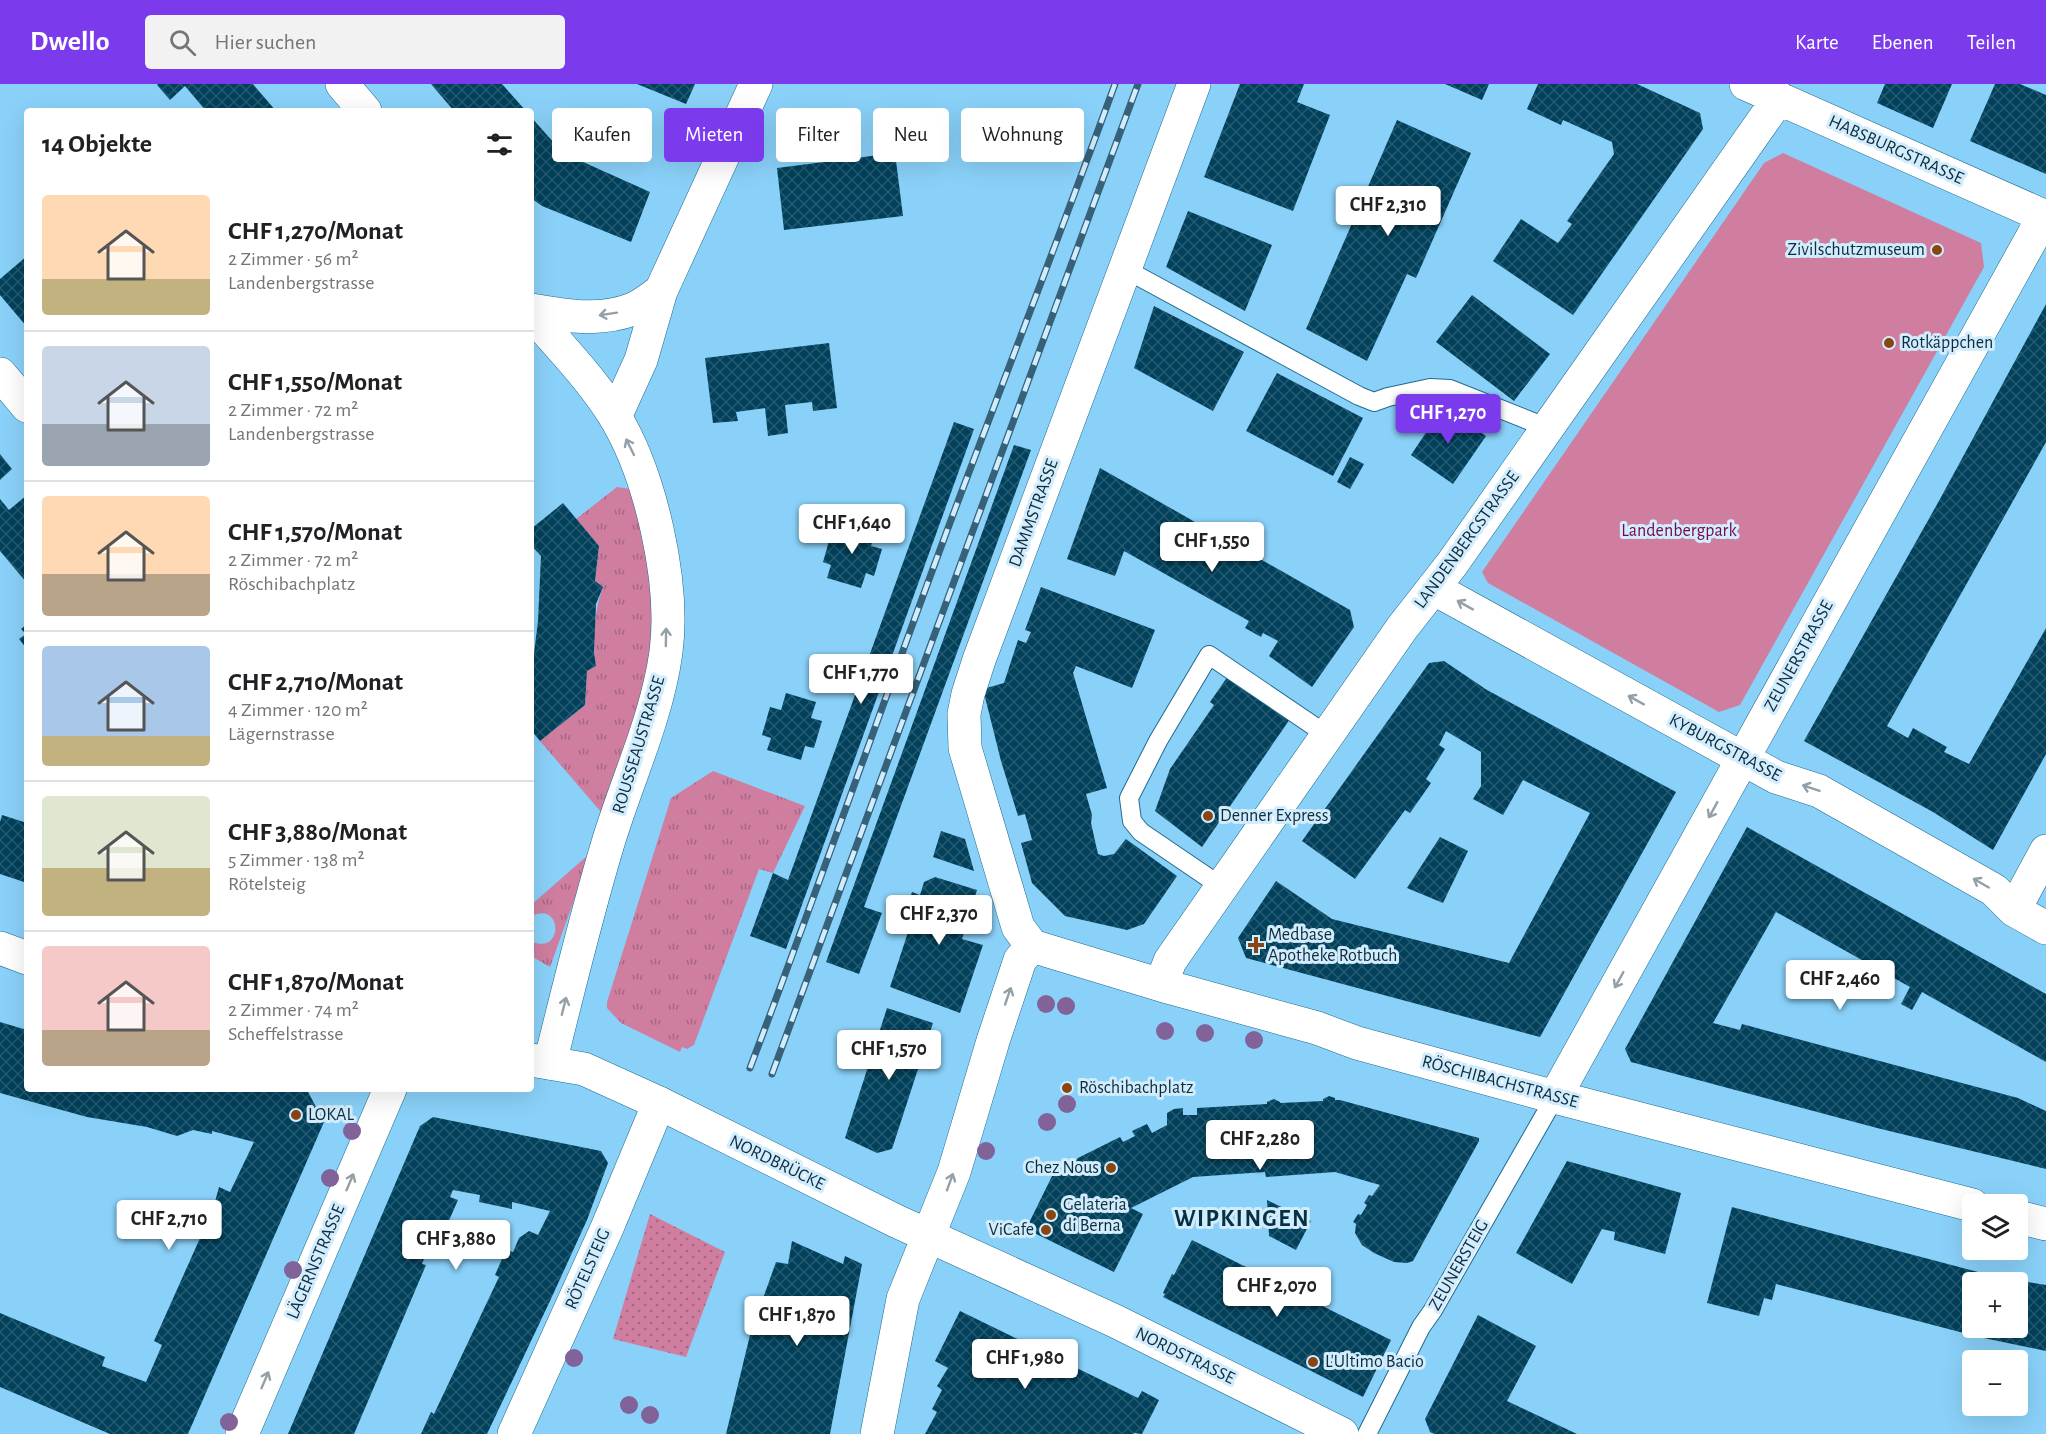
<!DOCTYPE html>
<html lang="de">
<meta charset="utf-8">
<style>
:root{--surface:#fff;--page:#f2f2f2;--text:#202124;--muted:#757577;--line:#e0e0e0;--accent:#7c3aed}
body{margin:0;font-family:"Alegreya Sans",sans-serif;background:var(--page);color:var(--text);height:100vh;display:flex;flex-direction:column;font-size:22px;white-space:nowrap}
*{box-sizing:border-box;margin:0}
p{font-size:20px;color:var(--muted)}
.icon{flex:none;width:33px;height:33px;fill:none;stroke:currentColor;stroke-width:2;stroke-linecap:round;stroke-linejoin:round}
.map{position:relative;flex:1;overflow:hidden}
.panel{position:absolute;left:24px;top:24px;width:510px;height:984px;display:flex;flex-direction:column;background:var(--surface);border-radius:6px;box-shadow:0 6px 24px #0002}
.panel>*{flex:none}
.guide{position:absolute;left:552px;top:24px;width:570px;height:54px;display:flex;gap:12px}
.buttons{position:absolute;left:1962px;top:1110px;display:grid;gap:12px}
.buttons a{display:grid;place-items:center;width:66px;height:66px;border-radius:6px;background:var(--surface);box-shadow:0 6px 24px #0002;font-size:30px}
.price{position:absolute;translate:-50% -51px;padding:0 14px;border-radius:6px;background:#fff;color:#222;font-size:20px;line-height:39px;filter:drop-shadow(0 2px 3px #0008)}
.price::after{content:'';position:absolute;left:50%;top:36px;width:18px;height:14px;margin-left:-9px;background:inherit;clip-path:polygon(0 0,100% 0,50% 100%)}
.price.selected{background:var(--accent);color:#fff}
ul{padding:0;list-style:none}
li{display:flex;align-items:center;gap:18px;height:150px;padding:0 18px}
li+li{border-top:2px solid var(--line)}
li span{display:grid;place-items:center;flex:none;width:168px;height:120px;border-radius:6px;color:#555}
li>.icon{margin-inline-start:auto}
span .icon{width:72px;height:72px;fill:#fffc;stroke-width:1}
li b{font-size:26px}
h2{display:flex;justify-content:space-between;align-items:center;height:72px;padding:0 18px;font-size:26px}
.pill{padding:0 21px;border-radius:6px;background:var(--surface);box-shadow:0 6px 24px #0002;font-size:21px;line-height:54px}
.pill.selected{background:var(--accent);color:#fff}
header{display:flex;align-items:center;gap:36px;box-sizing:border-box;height:84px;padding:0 30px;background:var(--accent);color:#fff}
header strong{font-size:28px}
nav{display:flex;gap:33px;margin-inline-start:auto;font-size:21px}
.search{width:420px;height:54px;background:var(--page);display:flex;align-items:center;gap:15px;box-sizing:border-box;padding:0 21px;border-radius:6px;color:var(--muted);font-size:22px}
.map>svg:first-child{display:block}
</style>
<header>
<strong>Dwello</strong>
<div class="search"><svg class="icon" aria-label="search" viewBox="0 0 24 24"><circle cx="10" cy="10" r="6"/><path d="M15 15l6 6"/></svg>Hier suchen</div>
<nav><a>Karte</a><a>Ebenen</a><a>Teilen</a></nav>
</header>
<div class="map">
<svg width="2046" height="1350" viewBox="0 0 2046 1350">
<defs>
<pattern id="grass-tufts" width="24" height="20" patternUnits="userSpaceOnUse" patternTransform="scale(1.5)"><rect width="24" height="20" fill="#cf7ea0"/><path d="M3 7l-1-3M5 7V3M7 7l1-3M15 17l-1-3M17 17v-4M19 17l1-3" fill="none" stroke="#a66784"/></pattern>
<pattern id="garden-dots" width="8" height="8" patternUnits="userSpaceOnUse" patternTransform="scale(1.5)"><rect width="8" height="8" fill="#cf7ea0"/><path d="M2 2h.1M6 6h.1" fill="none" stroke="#a66784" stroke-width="1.8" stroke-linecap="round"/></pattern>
<pattern id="building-cross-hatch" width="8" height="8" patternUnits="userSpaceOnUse" patternTransform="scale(1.5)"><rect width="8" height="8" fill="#01415b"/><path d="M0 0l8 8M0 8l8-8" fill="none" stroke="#255a70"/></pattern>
</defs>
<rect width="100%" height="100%" fill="#8ad1f9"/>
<path fill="url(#grass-tufts)" d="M617 403 637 406 656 523 642 622 601 728 540 657 585 621 587 587 596 582C592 557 594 527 603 503L595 497 599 462 576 435Z
M713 687 805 722 773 789 759 785 694 961 687 965 682 963 680 968 621 939 607 924V918L671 714Z
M587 772H590L550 883 531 872V857C563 873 564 816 531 832V821Z"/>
<path fill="#cf7ea0" d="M1783 69 1981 159 1984 183 1740 621 1719 628 1488 499 1482 488 1764 79Z"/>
<path fill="url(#garden-dots)" d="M650 1130 725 1168 686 1273 613 1255Z"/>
<path fill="url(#building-cross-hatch)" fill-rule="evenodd" d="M158 0H253L276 27H206L185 2 170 16 157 1Z
M431 0H502L526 27H454Z
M637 0H695L686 20Z
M1240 0H1304L1297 18 1330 31 1293 127 1204 93Z
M1445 0H1489L1482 16Z
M1538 0H1637L1700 29 1703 45 1573 231 1493 177 1521 135 1558 159 1572 140 1567 137 1614 70 1612 58 1563 36 1561 41 1527 25Z
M1885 0H1952L1933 44 1877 19Z
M1995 0H2020L2046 11V90L1970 57Z
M531 33 563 69 650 108 631 158 542 122 531 114Z
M1397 36 1471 69 1416 194 1407 190 1367 277 1306 245Z
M895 69 903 132 784 146 777 84Z
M1188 127 1272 161 1245 227 1166 183Z
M27 172V243L0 211V195Z
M1472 211 1550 270 1514 317 1436 258Z
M2046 220V358L1887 642 1908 654 1913 644 1947 663 1944 668 1969 680 2046 544V670L1993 766 1933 728 1804 657 1940 415Z
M1154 222 1244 268 1213 327 1134 284Z
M829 259 837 324 813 327 812 318 785 321 788 349 768 352 765 324 736 328 738 337 713 339 705 274Z
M1277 289 1363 334 1333 392 1246 347Z
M1443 323 1486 352 1453 400 1411 371Z
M954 338 974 345 786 865 750 852 773 789 788 796Z
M1014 361 1031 366 864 823 882 829 859 890 826 878Z
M0 370 12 385 0 396Z
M1350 373 1364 380 1350 405 1337 398Z
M1100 384 1350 526 1354 543 1312 603 1269 572 1278 557 1263 549 1261 553 1245 544 1249 537 1124 467 1115 492 1067 475Z
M27 411V499L0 467V415L9 426Z
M563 419 599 462 595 497 603 503 596 520 594 568 596 582 587 587 585 621 540 657 531 646V594L538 537 541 472 531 461V445Z
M846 436 876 445 871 462 882 465 874 492 866 489 861 504 827 494 831 481 823 478 831 450 841 453Z
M1041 503 1155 546 1132 604 1076 582 1073 589 1107 704 1086 710 1092 731 1091 739 1098 770 1104 772 1114 770 1126 755 1177 792 1144 840 1127 846 1065 832 1032 799 1021 759 1032 756 1030 748 1025 730 1018 732 1001 677 983 605 1004 599 1018 556 1026 559 1031 548 1025 546Z
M27 540V565L19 555 26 550 21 545Z
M1444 577 1487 606 1676 708 1540 953 1246 874 1238 854 1276 797 1332 835 1509 879 1590 729 1523 696 1503 731 1473 715 1481 702V668L1446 647 1439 661 1445 665 1426 695 1431 699 1410 729 1405 726 1355 795 1302 757 1429 579Z
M1228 592 1290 635 1202 763 1155 727 1170 685 1214 621 1210 618Z
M786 609 816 618 811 634 822 637 814 664 805 662 801 676 767 666 771 654 762 651 770 623 781 626Z
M2 731 27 739V799L0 790V738Z
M1747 743 2046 910V978L1922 908 1912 926 1901 920 1910 903 1776 828 1713 939 1740 946 1742 940 2018 1014 2046 1027V1085L1877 1044 1631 978 1625 965Z
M941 747 965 755 974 787 933 773Z
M1440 753 1468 767 1443 819 1407 804Z
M935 793 977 806 962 855 983 861 960 929 890 903 914 830 906 827 912 808 920 811 924 798Z
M887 924 933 939 892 1065 877 1069 845 1054Z
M0 938 27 946V1005H304L307 1006 324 1038 188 1350H110L0 1303V1229L105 1273 102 1282 146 1298 162 1261 154 1257 213 1125 219 1103 230 1108 254 1058 212 1047V1050L193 1046 177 1052 147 1043 87 1033 0 1009Z
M1329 1012 1335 1014V1016H1340L1479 1054V1057L1413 1177 1407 1179 1394 1178 1374 1169 1362 1161 1355 1149 1356 1140 1353 1138 1358 1130 1361 1131 1367 1121 1364 1119 1369 1111 1372 1112 1380 1101 1335 1088 1266 1093 1265 1088 1193 1093 1131 1124 1143 1130 1114 1188 1026 1145 1055 1086 1065 1091 1078 1074 1120 1053 1123 1058 1135 1052 1132 1047 1147 1040 1152 1049 1167 1041V1029L1174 1025 1183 1024V1031H1197V1024L1267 1020V1018L1274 1015 1280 1018V1019L1323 1017V1015Z
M433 1033 601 1067 608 1079 587 1136 550 1217 487 1350H421L431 1328 434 1330 499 1193 495 1191 506 1166 513 1168 519 1154 529 1147 538 1151 550 1127 512 1118V1125L479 1118 480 1111 453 1106 450 1113 458 1116 440 1157 432 1154 422 1180 426 1181 354 1350H288L420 1042Z
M1567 1077 1681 1109 1665 1170 1614 1156 1615 1148 1602 1145 1572 1200 1516 1169Z
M1267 1116 1311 1137 1296 1166 1269 1152Z
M1732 1123 1997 1193 2046 1201V1267L1979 1253 1776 1200 1772 1216 1764 1214 1759 1232 1707 1219ZM1972 1198H2018V1244H1972Z
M1192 1156 1278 1199V1200L1391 1256 1363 1313 1163 1213 1165 1210 1163 1209 1172 1190 1174 1191Z
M792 1157 843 1180 845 1172 862 1180 830 1350H726L750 1251 776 1178 788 1180Z
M960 1227 1138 1314 1142 1307 1159 1316 1142 1350 1134 1349 1133 1350H925L937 1328 932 1325 942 1306 937 1302 948 1284 935 1277Z
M1478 1231 1536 1262 1507 1317 1577 1350H1434L1430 1348 1425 1335Z"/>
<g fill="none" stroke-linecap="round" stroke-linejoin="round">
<defs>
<path id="lane" d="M1125 185 1359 312 1374 318 1388 313 1430 304 1450 305 1548 344
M1222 803 1141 748 1132 737 1129 714 1158 657 1209 571 1327 651
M1367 1350 1421 1243 1433 1226 1555 1013"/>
<path id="street" d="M342 0 365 27
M1746 0 2046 133
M531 226C565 232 600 238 633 225 643 221 652 213 661 207
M531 229C559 262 591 294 614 331 651 391 675 499 666 568 657 634 627 696 608 759 586 832 568 906 550 979
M0 290 27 322
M615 333 641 276 661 207 756 0
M1433 504 1776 693 1819 707 1994 806 2014 826 2046 844
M2014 826 2046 767
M1032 862 1161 901 1317 944 1357 959 1555 1013 1972 1121
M1032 862 1018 843 965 664 964 630 968 610 979 576 1194 0
M1161 901 1170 877 1402 544 1452 480 1779 14
M1555 1013 2044 132
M2018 1133 2046 1140
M242 1350 390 1005
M514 1350 607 1144 659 1019
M877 1350 903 1215 954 1088 993 957 1020 876 1032 862"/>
<path id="secondary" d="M0 864 27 874
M531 976 584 985 659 1019 896 1137 1115 1237 1342 1350"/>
</defs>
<use href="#lane" stroke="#1e6a8d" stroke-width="20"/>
<use href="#street" stroke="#1e6a8d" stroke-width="34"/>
<use href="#secondary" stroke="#1e6a8d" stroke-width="34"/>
<use href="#lane" stroke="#fff" stroke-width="18"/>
<use href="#street" stroke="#fff" stroke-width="33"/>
<use href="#secondary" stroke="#fff" stroke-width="33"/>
<defs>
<path id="rail" d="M750 984C821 797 887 607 957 420 1010 280 1064 140 1115 0
M772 990 1138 0"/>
</defs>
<use href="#rail" stroke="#366178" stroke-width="7"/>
<use href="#rail" stroke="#d1ecfc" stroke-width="4.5" stroke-dasharray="14" stroke-linecap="butt"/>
</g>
<g fill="#816299">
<circle cx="1046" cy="920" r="9"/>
<circle cx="1066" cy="922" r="9"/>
<circle cx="1165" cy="947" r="9"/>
<circle cx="1205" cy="949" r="9"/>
<circle cx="1254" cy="956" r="9"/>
<circle cx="1067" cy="1020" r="9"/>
<circle cx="1047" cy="1038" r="9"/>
<circle cx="352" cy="1047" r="9"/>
<circle cx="986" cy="1067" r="9"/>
<circle cx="330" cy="1094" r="9"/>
<circle cx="293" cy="1186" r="9"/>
<circle cx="574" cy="1274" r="9"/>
<circle cx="629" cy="1321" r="9"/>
<circle cx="650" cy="1331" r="9"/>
<circle cx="229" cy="1338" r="9"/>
</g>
<defs><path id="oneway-shaft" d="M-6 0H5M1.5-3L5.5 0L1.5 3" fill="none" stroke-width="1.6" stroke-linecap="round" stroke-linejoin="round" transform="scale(1.5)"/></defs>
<g stroke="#93a0a7">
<use href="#oneway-shaft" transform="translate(608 230) rotate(171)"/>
<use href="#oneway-shaft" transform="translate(630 363) rotate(-116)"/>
<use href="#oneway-shaft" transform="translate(1465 521) rotate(-151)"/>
<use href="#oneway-shaft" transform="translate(666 553) rotate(-89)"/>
<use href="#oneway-shaft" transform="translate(1636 616) rotate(-151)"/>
<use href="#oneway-shaft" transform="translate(1811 704) rotate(-161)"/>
<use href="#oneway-shaft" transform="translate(1713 726) rotate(119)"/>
<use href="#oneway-shaft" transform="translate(1981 799) rotate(-150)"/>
<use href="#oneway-shaft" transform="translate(1619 896) rotate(119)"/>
<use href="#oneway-shaft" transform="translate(1008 912) rotate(-71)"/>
<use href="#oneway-shaft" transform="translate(564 922) rotate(-76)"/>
<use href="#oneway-shaft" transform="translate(350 1098) rotate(-67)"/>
<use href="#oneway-shaft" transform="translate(950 1098) rotate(-70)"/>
<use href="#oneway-shaft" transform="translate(265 1296) rotate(-67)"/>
</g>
<g fill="#874612" stroke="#d1ecfc" stroke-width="2">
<circle cx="1937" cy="166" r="6"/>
<circle cx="1889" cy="259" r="6"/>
<circle cx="1208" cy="732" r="6"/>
<path d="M1253 852h6v6h6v6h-6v6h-6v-6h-6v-6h6z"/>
<circle cx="1067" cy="1004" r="6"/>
<circle cx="296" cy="1031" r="6"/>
<circle cx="1111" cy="1084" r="6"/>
<circle cx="1051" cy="1131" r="6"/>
<circle cx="1046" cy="1146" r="6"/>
<circle cx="1313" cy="1278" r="6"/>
</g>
<g text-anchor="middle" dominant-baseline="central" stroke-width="6" stroke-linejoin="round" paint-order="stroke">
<g font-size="18" fill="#0e2c3b" stroke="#d1ecfc">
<text transform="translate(1896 66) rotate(24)">HABSBURGSTRASSE</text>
<text transform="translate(1034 429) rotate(-70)">DAMMSTRASSE</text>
<text transform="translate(1467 456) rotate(-54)">LANDENBERGSTRASSE</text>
<text transform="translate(1799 572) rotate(-61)">ZEUNERSTRASSE</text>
<text transform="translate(639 661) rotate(-73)">ROUSSEAUSTRASSE</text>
<text transform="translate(1725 664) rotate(28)">KYBURGSTRASSE</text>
<text transform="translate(1500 998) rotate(15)">RÖSCHIBACHSTRASSE</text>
<text transform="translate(777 1079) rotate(26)">NORDBRÜCKE</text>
<text transform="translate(316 1178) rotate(-67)">LÄGERNSTRASSE</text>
<text transform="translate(1459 1181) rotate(-60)">ZEUNERSTEIG</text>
<text transform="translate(588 1185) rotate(-66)">RÖTELSTEIG</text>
<text transform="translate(1185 1272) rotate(26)">NORDSTRASSE</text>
</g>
<g font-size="18" fill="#0e2c3b" stroke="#d1ecfc" text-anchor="start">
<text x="1925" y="166" text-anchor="end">Zivilschutzmuseum</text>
<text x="1901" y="259">Rotkäppchen</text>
<text x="1220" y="732">Denner Express</text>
<text x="1268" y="851">Medbase<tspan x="1268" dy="21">Apotheke Rotbuch</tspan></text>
<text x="1079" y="1004">Röschibachplatz</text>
<text x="308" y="1031">LOKAL</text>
<text x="1099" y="1084" text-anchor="end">Chez Nous</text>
<text x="1063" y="1121">Gelateria<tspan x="1063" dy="21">di Berna</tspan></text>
<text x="1034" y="1146" text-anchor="end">ViCafe</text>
<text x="1325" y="1278">L'Ultimo Bacio</text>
</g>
<g font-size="18" fill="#7a074a" stroke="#d1ecfc">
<text x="1679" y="447">Landenbergpark</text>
</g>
<g font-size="24" font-weight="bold" letter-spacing="1.5" fill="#083043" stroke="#d1ecfc">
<text x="1242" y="1135">WIPKINGEN</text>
</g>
</g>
</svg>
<div class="buttons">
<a><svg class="icon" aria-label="layers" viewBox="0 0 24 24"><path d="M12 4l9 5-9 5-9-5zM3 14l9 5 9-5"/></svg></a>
<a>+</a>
<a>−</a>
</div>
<b class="price" style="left:1388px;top:153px">CHF 2,310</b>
<b class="price selected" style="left:1448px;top:361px">CHF 1,270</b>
<b class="price" style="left:852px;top:471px">CHF 1,640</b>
<b class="price" style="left:1212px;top:489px">CHF 1,550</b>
<b class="price" style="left:861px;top:621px">CHF 1,770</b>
<b class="price" style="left:939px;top:862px">CHF 2,370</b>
<b class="price" style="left:1840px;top:927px">CHF 2,460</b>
<b class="price" style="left:889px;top:997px">CHF 1,570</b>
<b class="price" style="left:1260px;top:1087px">CHF 2,280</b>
<b class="price" style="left:169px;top:1167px">CHF 2,710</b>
<b class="price" style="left:456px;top:1187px">CHF 3,880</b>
<b class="price" style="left:1277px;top:1234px">CHF 2,070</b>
<b class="price" style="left:797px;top:1263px">CHF 1,870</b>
<b class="price" style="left:1025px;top:1306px">CHF 1,980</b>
<div class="guide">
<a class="pill">Kaufen</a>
<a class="pill selected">Mieten</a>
<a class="pill">Filter</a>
<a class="pill">Neu</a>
<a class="pill">Wohnung</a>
</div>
<section class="panel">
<h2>14 Objekte<svg class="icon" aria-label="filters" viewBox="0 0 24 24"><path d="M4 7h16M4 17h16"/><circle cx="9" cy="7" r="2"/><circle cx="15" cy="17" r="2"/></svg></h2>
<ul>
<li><span style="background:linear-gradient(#ffd9b3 70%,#c2b280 0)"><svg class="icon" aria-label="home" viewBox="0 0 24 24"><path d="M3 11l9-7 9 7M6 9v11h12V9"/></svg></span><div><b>CHF 1,270/Monat</b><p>2 Zimmer · 56 m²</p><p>Landenbergstrasse</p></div></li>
<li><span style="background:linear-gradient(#c9d6e8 65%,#9aa5b1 0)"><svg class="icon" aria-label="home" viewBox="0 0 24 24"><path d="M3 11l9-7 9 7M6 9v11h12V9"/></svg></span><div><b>CHF 1,550/Monat</b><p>2 Zimmer · 72 m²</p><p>Landenbergstrasse</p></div></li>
<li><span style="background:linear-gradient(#ffd9b3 65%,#b9a48a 0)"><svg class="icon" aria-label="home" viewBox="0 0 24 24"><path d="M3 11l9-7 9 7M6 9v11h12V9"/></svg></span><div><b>CHF 1,570/Monat</b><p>2 Zimmer · 72 m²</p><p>Röschibachplatz</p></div></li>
<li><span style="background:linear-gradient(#a9c7e8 75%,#c2b280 0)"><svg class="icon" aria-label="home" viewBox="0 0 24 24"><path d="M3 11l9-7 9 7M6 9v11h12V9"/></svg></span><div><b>CHF 2,710/Monat</b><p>4 Zimmer · 120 m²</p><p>Lägernstrasse</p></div></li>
<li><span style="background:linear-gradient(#dfe7d0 60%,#c2b280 0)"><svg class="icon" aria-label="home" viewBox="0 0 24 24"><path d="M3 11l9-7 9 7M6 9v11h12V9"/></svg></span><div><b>CHF 3,880/Monat</b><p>5 Zimmer · 138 m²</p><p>Rötelsteig</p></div></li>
<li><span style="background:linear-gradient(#f6c9c9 70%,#b9a48a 0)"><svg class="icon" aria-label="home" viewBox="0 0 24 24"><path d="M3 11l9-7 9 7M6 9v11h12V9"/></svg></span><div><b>CHF 1,870/Monat</b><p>2 Zimmer · 74 m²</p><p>Scheffelstrasse</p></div></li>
</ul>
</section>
</div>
